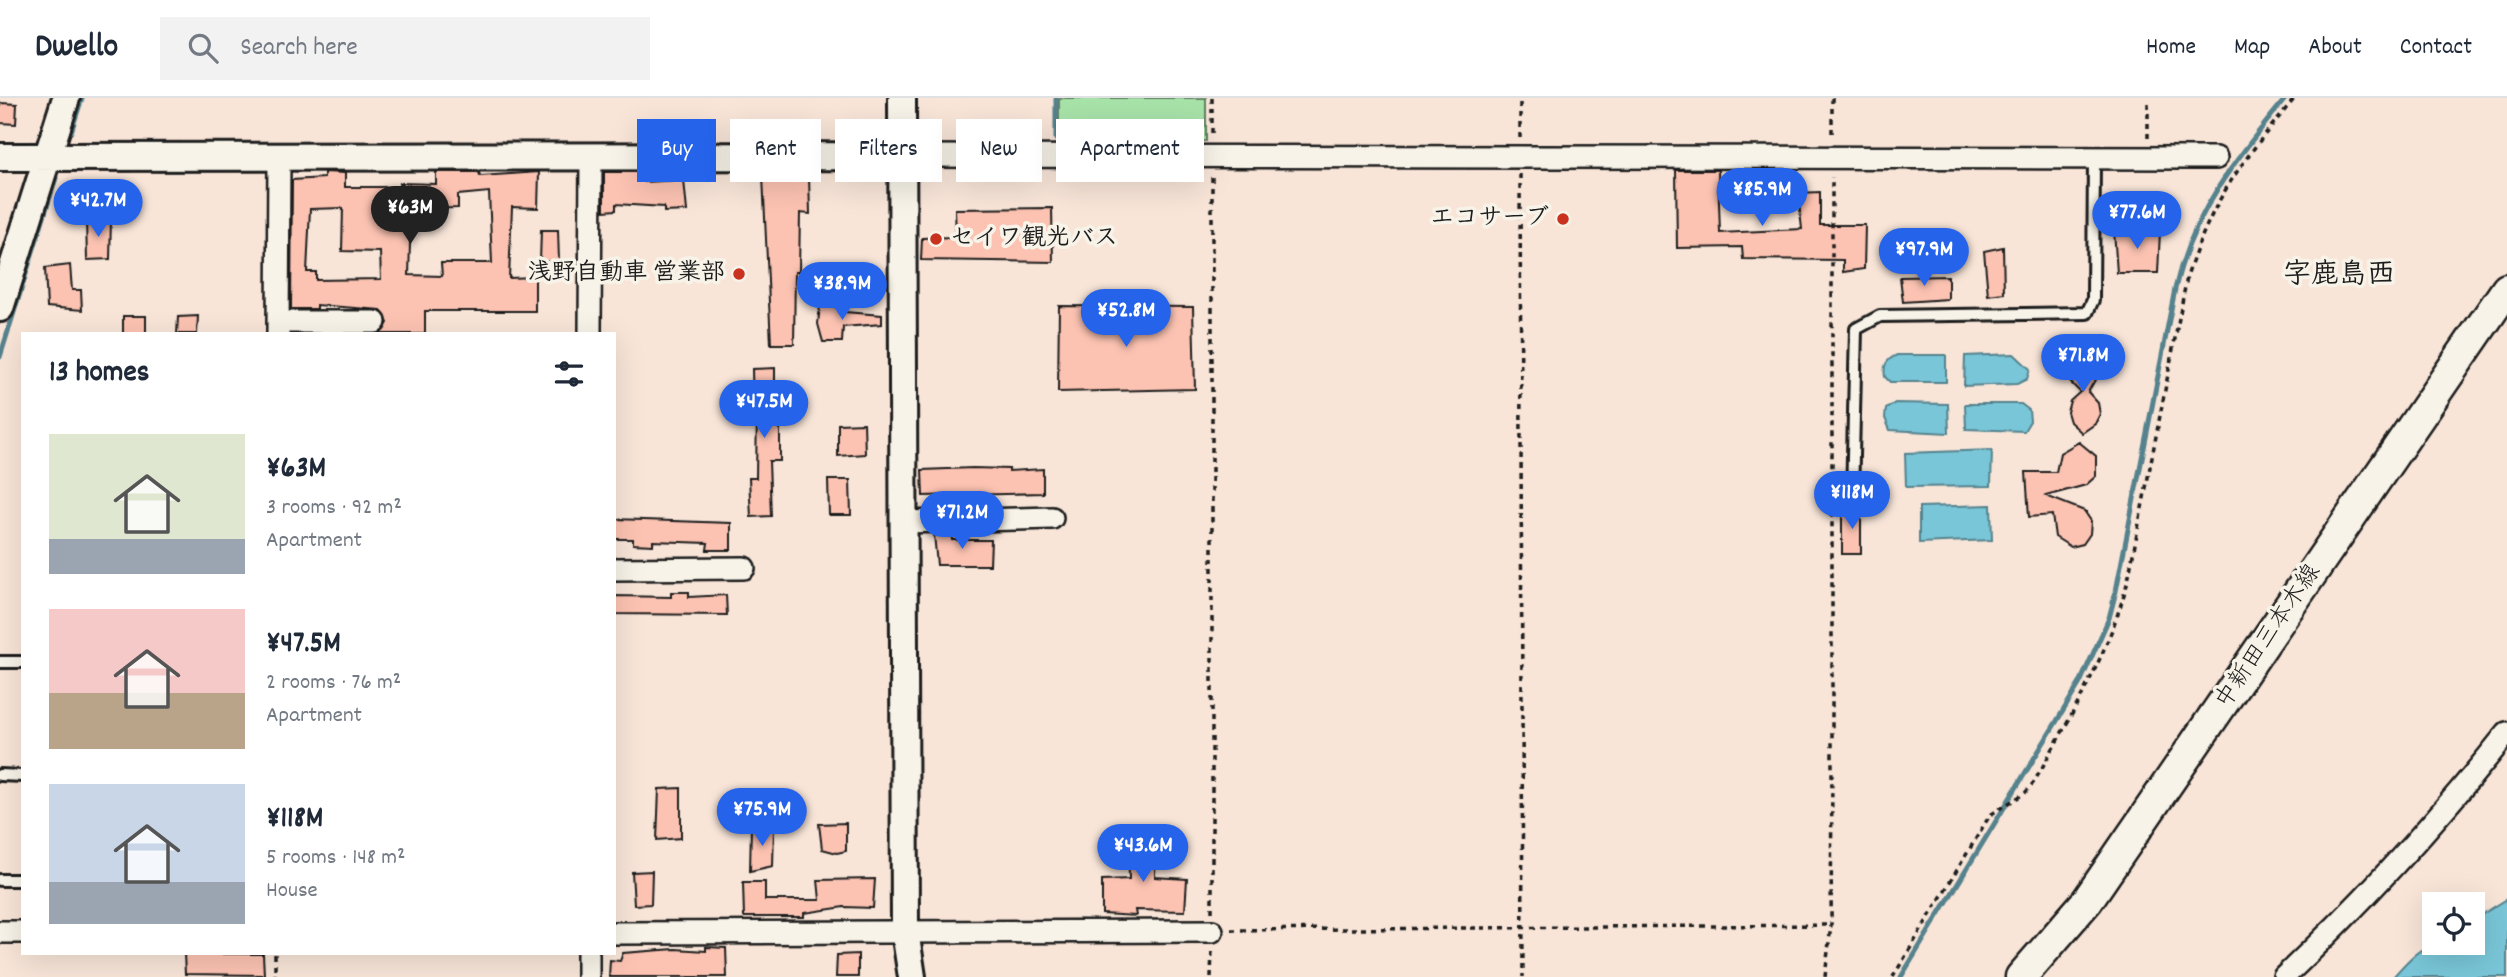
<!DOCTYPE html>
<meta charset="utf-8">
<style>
:root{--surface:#fff;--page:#f2f2f3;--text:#1f2937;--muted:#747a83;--line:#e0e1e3;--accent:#2563eb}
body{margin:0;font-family:Dekko,"Klee One",sans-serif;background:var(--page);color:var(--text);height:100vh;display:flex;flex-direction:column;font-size:26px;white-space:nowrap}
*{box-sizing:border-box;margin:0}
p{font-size:23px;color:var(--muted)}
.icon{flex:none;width:38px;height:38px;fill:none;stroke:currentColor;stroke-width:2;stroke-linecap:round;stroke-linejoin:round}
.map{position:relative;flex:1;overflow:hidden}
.side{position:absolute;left:21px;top:234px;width:595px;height:623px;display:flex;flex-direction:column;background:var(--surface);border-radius:0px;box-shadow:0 7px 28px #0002}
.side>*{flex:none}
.top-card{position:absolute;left:637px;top:21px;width:665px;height:63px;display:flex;gap:14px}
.controls{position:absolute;left:2422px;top:794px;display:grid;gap:14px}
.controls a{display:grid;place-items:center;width:63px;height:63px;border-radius:0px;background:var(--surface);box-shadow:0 7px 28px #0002;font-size:35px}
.price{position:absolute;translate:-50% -60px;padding:0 16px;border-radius:24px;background:var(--accent);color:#fff;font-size:23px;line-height:46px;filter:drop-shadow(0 2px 4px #0008)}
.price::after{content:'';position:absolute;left:50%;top:42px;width:21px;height:16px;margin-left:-10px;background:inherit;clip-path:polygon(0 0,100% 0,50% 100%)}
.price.selected{background:#222;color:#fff}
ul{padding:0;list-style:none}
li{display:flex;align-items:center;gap:21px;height:175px;padding:0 28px}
li span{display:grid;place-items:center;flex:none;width:196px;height:140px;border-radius:0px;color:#555}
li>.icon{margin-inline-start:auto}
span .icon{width:84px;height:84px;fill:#fffc;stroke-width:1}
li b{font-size:30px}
h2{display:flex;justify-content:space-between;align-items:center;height:84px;padding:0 28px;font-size:30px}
.pill{padding:0 24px;border-radius:0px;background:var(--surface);box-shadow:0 7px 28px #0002;font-size:24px;line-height:63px}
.pill.selected{background:var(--accent);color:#fff}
header{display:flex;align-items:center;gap:42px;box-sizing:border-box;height:98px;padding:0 35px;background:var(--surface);border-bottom:2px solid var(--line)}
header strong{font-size:33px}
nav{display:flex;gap:38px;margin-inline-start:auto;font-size:24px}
.search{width:490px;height:63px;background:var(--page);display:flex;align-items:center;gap:18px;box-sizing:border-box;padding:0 24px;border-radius:0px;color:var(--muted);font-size:26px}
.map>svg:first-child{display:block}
</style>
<header>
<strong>Dwello</strong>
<div class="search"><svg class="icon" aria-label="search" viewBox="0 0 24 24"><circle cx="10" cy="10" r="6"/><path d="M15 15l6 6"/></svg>Search here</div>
<nav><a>Home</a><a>Map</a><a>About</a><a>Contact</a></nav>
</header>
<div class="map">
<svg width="2507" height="879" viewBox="0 0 2507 879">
<rect width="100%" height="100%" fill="#f8e5d8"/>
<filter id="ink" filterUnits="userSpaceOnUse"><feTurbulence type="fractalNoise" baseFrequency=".0143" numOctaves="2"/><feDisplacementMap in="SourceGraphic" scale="14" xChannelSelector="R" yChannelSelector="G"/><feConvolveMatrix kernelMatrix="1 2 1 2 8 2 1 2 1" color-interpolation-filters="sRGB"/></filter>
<g filter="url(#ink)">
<path fill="#a7e2a8" stroke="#627f62" stroke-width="2" d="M1059 0H1206V43L1059 45Z"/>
<path fill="#79c6d8" stroke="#54828d" stroke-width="2" d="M2014 256 2030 271 2027 281 2017 286 1964 288 1965 258Z
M1897 257H1946V284H1890L1885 279C1883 267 1886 262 1897 257Z
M1895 305 1948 306 1949 335 1890 332 1885 320 1886 311Z
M1965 306H2021L2029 312 2030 323 2024 333 1966 331Z
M1992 352 1991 388 1906 389 1905 355Z
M1991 407 1992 442 1919 445V409Z
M2507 801V879H2393C2425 843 2427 845 2473 845V822Z"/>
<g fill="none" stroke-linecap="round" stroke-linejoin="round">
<path stroke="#54828d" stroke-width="5" d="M71 34 82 0
M1056 41V0
M0 259 56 80
M1901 879 2080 585 2109 520 2116 493 2175 191C2192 115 2237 59 2286 0"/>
</g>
<path fill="#fcc3b2" stroke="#1c1c1c" stroke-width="2" fill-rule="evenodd" d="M0 5 17 6 16 26 0 25Z
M1676 72H1718L1720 135 1802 131 1798 95 1820 94V127H1865L1864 171 1843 174V162L1743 161 1742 149 1677 150Z
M324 74 345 75V89H400V85L436 86V74H479L480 78 539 74 538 110 512 109 509 180 535 179V213H425V236H379L388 225 381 212 317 207V211H291L292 82 324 80ZM489 94 492 165H441L442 178 409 177 411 114H420V111L458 110V97ZM343 110 342 153 380 154 381 181 316 182V174H307L310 111Z
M604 74H645L644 84 684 82 687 113 664 114V109L616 106V112L604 113Z
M763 78H809L810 116 800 115 799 174H795L794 246H771Z
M1052 110 1053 164 921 162 922 140 956 139 955 111Z
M86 121H111L110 161 87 162Z
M541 132H558L559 163 540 164Z
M2114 132 2160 133 2158 175H2117Z
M2003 149 2004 195 1988 197 1984 153Z
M70 167 72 192H81L82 212 47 209 45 170Z
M1948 178V201L1903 204 1900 179Z
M820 208 845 209V214L882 217V226L843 229 842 244H823L818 226Z
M1059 208 1193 209 1195 291 1058 294Z
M123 218H146V236H123Z
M198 218 197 236H177L178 219Z
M2078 258 2093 261 2099 275 2088 294 2098 305 2100 316 2095 326 2082 335 2070 324 2067 314 2070 303 2080 294 2070 284 2067 273 2070 263Z
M775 270V321H780V363H769L771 418 751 419 749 380H756L757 310H753L752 271Z
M864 325 865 356 838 358V326Z
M2079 344 2096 358V378L2086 387 2046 398 2087 414H2085L2091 423 2090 436 2083 446 2071 449 2055 439 2052 417 2029 419 2026 374H2056L2060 355Z
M973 370 1009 371V373L1043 371V395L923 398 922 372Z
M828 382H850L851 417H829Z
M1842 411H1861V456H1842Z
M614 421 731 425V452H707L708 445 653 443V447L633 446V441H614Z
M934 436H952V442H991L990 467H937Z
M671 494H689V499L726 497 727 517 614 516V498L671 499Z
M681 690V740L657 742 659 691Z
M846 725V753L837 755 822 751 819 726Z
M751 729H774L773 768 750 773Z
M1128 736H1156L1155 779 1187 781 1185 813 1135 812 1136 818 1102 816V782L1129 781Z
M652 773 651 806 634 807 632 774Z
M875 781 873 810 844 809 804 815V819H744L743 784H765V802H820L818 782Z
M706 849 726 850 727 879H609L610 862 620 863 623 855 675 851 706 853Z
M184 856H263L264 877 185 876Z
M858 856V879H836L837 857Z"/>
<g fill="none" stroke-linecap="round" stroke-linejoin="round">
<defs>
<path id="service" d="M1852 400 1856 231 1880 218 2087 215 2093 202 2094 60
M0 564H23
M0 677 23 678
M0 782H23"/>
<path id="minor" d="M902 58 2216 60
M278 224H375
M278 236 279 60
M590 236 591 60
M904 424 1052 420
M614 471 744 470
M0 834H23
M614 835 1212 833
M588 879V856
M2284 879C2365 802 2438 722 2507 635"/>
<path id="tertiary" d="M902 0 905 833 912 879
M0 59 902 58
M0 210 66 0"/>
<path id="secondary" d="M2021 879 2087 803 2507 191"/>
</defs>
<use href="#service" stroke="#1c1c1c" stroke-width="16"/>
<use href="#minor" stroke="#1c1c1c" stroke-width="26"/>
<use href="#tertiary" stroke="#1c1c1c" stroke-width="32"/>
<use href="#secondary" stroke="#1c1c1c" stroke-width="35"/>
<path stroke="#1c1c1c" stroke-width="3.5" stroke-dasharray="5 5" stroke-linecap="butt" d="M1212 0V40
M1832 0V40
M1520 40V0
M2148 40V0
M1520 76 1523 879
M1212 814V76
M1231 832 1831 827
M275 856V879
M1211 879 1212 850
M1825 879 1831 827 1832 673V79
M1893 879 1990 717 2025 695 2034 684C2071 618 2109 556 2128 482L2187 179C2213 99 2242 63 2295 0"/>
<use href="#service" stroke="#f7f3e8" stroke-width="10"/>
<use href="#minor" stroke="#f7f3e8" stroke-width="21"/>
<use href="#tertiary" stroke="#f7f3e8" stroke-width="26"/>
<use href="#secondary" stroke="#f7f3e8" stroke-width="30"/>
</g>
</g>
<g fill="#c8321e" stroke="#f7f3e8" stroke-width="2.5">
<circle cx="1563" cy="121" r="7"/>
<circle cx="936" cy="141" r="7"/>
<circle cx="739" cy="176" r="7"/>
</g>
<g text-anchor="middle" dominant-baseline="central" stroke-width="7" stroke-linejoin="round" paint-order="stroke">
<g font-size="24" font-weight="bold" fill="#1c1c1c" stroke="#f7f3e8" text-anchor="end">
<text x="1549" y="121">エコサーブ</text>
<text x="950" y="141" text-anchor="start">セイワ観光バス</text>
<text x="725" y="176">浅野自動車 営業部</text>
</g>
<g font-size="24" fill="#1c1c1c" stroke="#f7f3e8">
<text transform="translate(2269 539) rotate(-56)">中新田三本木線</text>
</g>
<g font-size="28" font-weight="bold" fill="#1c1c1c" stroke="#f7f3e8">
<text x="2339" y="179">字鹿島西</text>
</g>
</g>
</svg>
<div class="controls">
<a><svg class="icon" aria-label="locate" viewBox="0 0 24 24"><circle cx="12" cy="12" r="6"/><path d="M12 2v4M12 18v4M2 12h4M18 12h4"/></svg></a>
</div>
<b class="price" style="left:1762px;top:130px">¥85.9M</b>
<b class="price" style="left:98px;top:141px">¥42.7M</b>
<b class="price selected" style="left:410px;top:148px">¥63M</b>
<b class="price" style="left:2137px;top:153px">¥77.6M</b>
<b class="price" style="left:1924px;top:190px">¥97.9M</b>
<b class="price" style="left:842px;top:224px">¥38.9M</b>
<b class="price" style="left:1126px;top:251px">¥52.8M</b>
<b class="price" style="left:2083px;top:296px">¥71.8M</b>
<b class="price" style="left:764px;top:342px">¥47.5M</b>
<b class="price" style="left:1852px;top:433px">¥118M</b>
<b class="price" style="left:962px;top:453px">¥71.2M</b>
<b class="price" style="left:762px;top:750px">¥75.9M</b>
<b class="price" style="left:1143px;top:786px">¥43.6M</b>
<div class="top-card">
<a class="pill selected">Buy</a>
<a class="pill">Rent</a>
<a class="pill">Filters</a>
<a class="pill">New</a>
<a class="pill">Apartment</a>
</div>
<section class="side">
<h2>13 homes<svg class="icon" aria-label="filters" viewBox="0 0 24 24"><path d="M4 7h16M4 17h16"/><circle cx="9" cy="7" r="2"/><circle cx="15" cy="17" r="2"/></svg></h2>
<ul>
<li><span style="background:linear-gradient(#dfe7d0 75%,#9aa5b1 0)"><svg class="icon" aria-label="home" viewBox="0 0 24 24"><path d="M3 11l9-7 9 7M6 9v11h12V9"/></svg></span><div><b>¥63M</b><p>3 rooms · 92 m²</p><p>Apartment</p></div></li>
<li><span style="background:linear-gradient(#f6c9c9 60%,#b9a48a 0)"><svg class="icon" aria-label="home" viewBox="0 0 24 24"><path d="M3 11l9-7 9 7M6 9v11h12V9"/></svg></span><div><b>¥47.5M</b><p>2 rooms · 76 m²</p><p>Apartment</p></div></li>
<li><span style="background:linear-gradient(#c9d6e8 70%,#9aa5b1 0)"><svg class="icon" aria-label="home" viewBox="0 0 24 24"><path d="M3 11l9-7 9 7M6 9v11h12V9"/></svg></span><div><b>¥118M</b><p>5 rooms · 148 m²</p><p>House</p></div></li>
</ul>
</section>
</div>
